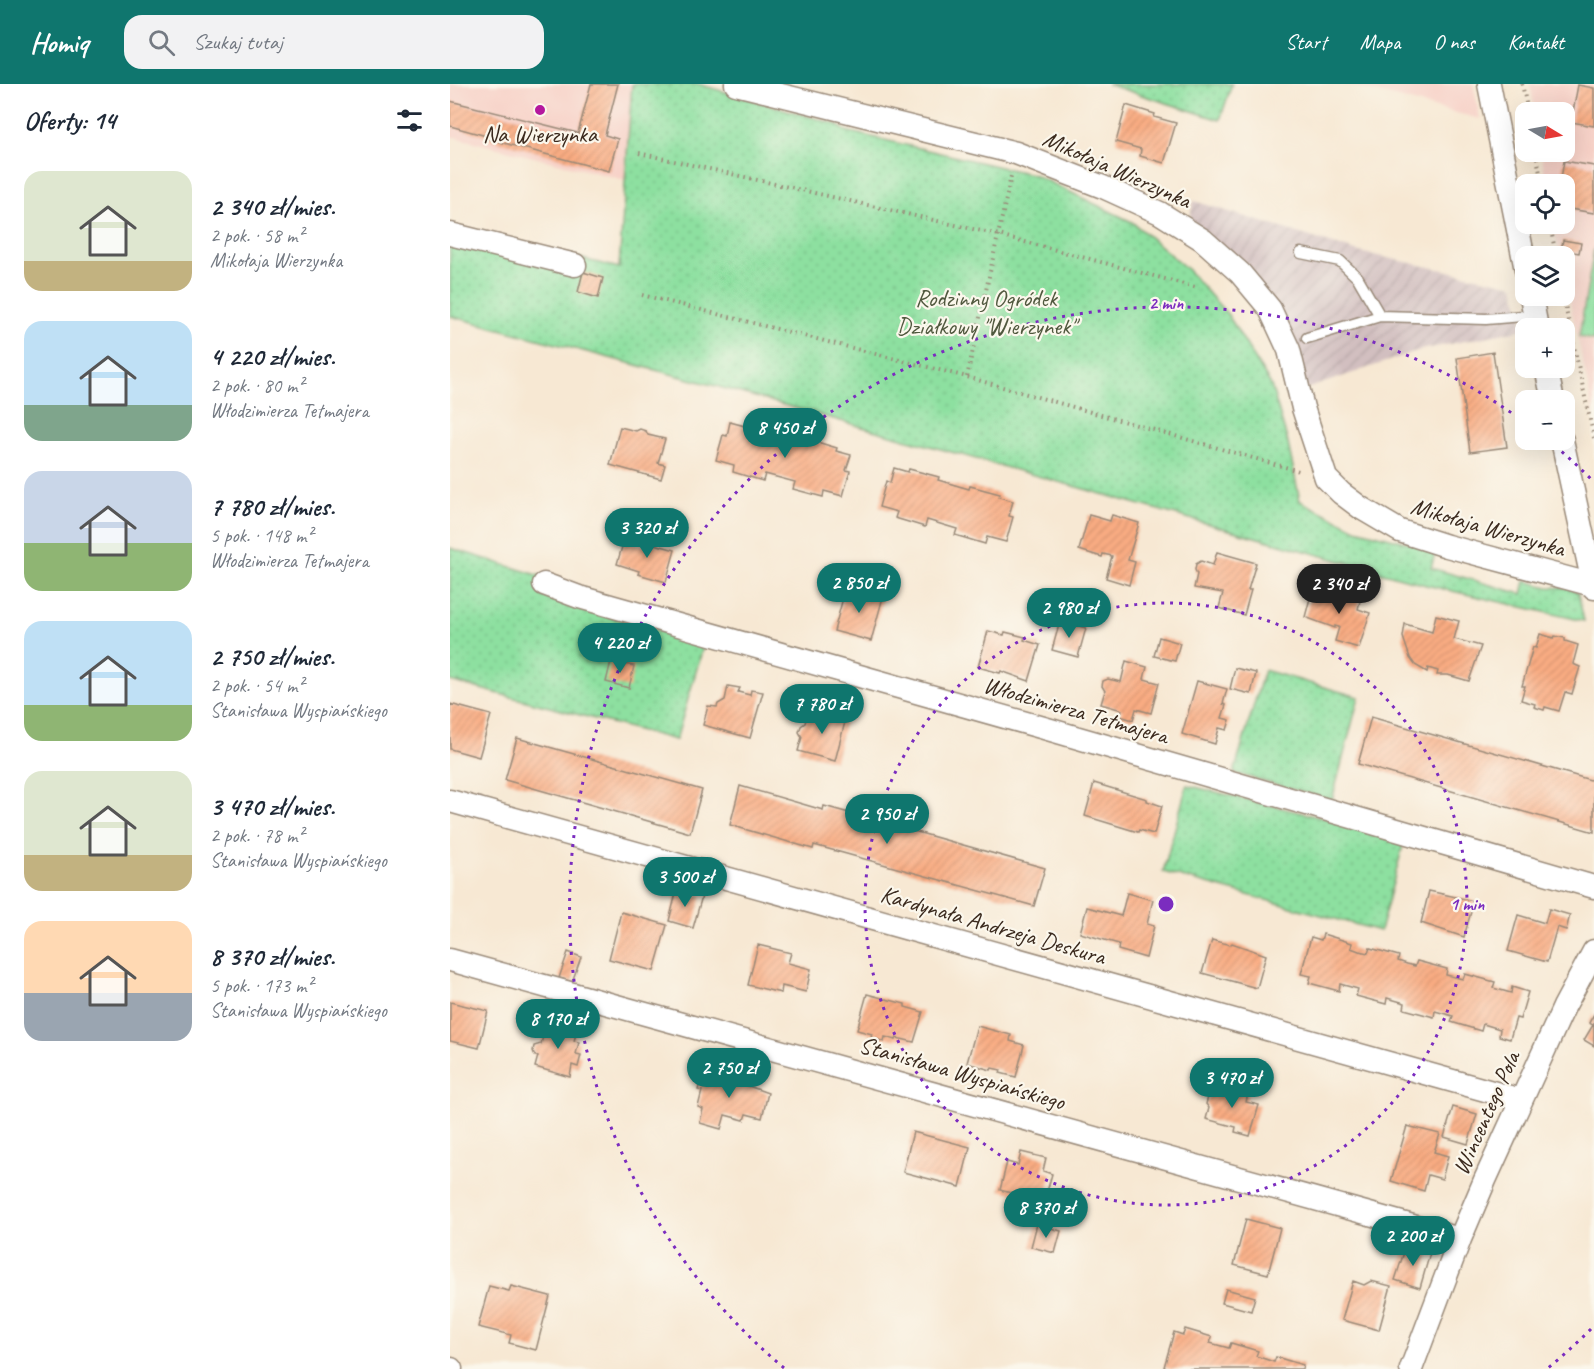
<!DOCTYPE html>
<html lang="pl">
<meta charset="utf-8">
<style>
:root{--surface:#fff;--page:#f2f2f3;--text:#1f2937;--muted:#747a83;--accent:#0f766e}
body{margin:0;font-family:Caveat,sans-serif;background:var(--page);color:var(--text);height:100vh;display:flex;flex-direction:column;font-size:22px;white-space:nowrap}
*{box-sizing:border-box;margin:0}
p{font-size:20px;color:var(--muted)}
.icon{flex:none;width:33px;height:33px;fill:none;stroke:currentColor;stroke-width:2;stroke-linecap:round;stroke-linejoin:round}
.map{position:relative;flex:1;overflow:hidden}
.sheet{display:flex;flex-direction:column;background:var(--surface);width:450px}
.sheet>*{flex:none}
.needle{width:39px;rotate:100deg}
.controls{position:absolute;left:1065px;top:18px;display:grid;gap:12px}
.controls a{display:grid;place-items:center;width:60px;height:60px;border-radius:12px;background:var(--surface);box-shadow:0 6px 24px #0002;font-size:30px}
.price{position:absolute;translate:-50% -51px;padding:0 14px;border-radius:21px;background:var(--accent);color:#fff;font-size:20px;line-height:39px;filter:drop-shadow(0 2px 3px #0008)}
.price::after{content:'';position:absolute;left:50%;top:36px;width:18px;height:14px;margin-left:-9px;background:inherit;clip-path:polygon(0 0,100% 0,50% 100%)}
.price.selected{background:#222;color:#fff}
ul{padding:0;list-style:none}
li{display:flex;align-items:center;gap:18px;height:150px;padding:0 24px}
li span{display:grid;place-items:center;flex:none;width:168px;height:120px;border-radius:18px;color:#555}
li>.icon{margin-inline-start:auto}
span .icon{width:72px;height:72px;fill:#fffc;stroke-width:1}
li b{font-size:26px}
h2{display:flex;justify-content:space-between;align-items:center;height:72px;padding:0 24px;font-size:26px}
header{display:flex;align-items:center;gap:36px;box-sizing:border-box;height:84px;padding:0 30px;background:var(--accent);color:#fff}
header strong{font-size:28px}
nav{display:flex;gap:33px;margin-inline-start:auto;font-size:21px}
.search{width:420px;height:54px;background:var(--page);display:flex;align-items:center;gap:15px;box-sizing:border-box;padding:0 21px;border-radius:18px;color:var(--muted);font-size:22px}
main{display:flex;flex:1;min-height:0}
.map>svg:first-child{display:block}
</style>
<header>
<strong>Homiq</strong>
<div class="search"><svg class="icon" aria-label="search" viewBox="0 0 24 24"><circle cx="10" cy="10" r="6"/><path d="M15 15l6 6"/></svg>Szukaj tutaj</div>
<nav><a>Start</a><a>Mapa</a><a>O nas</a><a>Kontakt</a></nav>
</header>
<main>
<section class="sheet">
<h2>Oferty: 14<svg class="icon" aria-label="filters" viewBox="0 0 24 24"><path d="M4 7h16M4 17h16"/><circle cx="9" cy="7" r="2"/><circle cx="15" cy="17" r="2"/></svg></h2>
<ul>
<li><span style="background:linear-gradient(#dfe7d0 75%,#c2b280 0)"><svg class="icon" aria-label="home" viewBox="0 0 24 24"><path d="M3 11l9-7 9 7M6 9v11h12V9"/></svg></span><div><b>2 340 zł/mies.</b><p>2 pok. · 58 m²</p><p>Mikołaja Wierzynka</p></div></li>
<li><span style="background:linear-gradient(#bfe0f5 70%,#7fa58c 0)"><svg class="icon" aria-label="home" viewBox="0 0 24 24"><path d="M3 11l9-7 9 7M6 9v11h12V9"/></svg></span><div><b>4 220 zł/mies.</b><p>2 pok. · 80 m²</p><p>Włodzimierza Tetmajera</p></div></li>
<li><span style="background:linear-gradient(#c9d6e8 60%,#8fb573 0)"><svg class="icon" aria-label="home" viewBox="0 0 24 24"><path d="M3 11l9-7 9 7M6 9v11h12V9"/></svg></span><div><b>7 780 zł/mies.</b><p>5 pok. · 148 m²</p><p>Włodzimierza Tetmajera</p></div></li>
<li><span style="background:linear-gradient(#bfe0f5 70%,#8fb573 0)"><svg class="icon" aria-label="home" viewBox="0 0 24 24"><path d="M3 11l9-7 9 7M6 9v11h12V9"/></svg></span><div><b>2 750 zł/mies.</b><p>2 pok. · 54 m²</p><p>Stanisława Wyspiańskiego</p></div></li>
<li><span style="background:linear-gradient(#dfe7d0 70%,#c2b280 0)"><svg class="icon" aria-label="home" viewBox="0 0 24 24"><path d="M3 11l9-7 9 7M6 9v11h12V9"/></svg></span><div><b>3 470 zł/mies.</b><p>2 pok. · 78 m²</p><p>Stanisława Wyspiańskiego</p></div></li>
<li><span style="background:linear-gradient(#ffd9b3 60%,#9aa5b1 0)"><svg class="icon" aria-label="home" viewBox="0 0 24 24"><path d="M3 11l9-7 9 7M6 9v11h12V9"/></svg></span><div><b>8 370 zł/mies.</b><p>5 pok. · 173 m²</p><p>Stanisława Wyspiańskiego</p></div></li>
</ul>
</section>
<div class="map">
<svg width="1144" height="1285" viewBox="0 0 1144 1285">
<defs>
<pattern id="industrial-furrows" width="10" height="10" patternUnits="userSpaceOnUse" patternTransform="scale(1.5)"><rect width="10" height="10" fill="#d2bfc0"/><path d="M-1 1l2-2M0 10L10 0M9 11l2-2" fill="none" stroke="#b5a4a5"/></pattern>
<pattern id="grass-dots" width="8" height="8" patternUnits="userSpaceOnUse" patternTransform="scale(1.5)"><rect width="8" height="8" fill="#8de0a0"/><path d="M2 2h.1M6 6h.1" fill="none" stroke="#7bc089" stroke-width="1.8" stroke-linecap="round"/></pattern>
<pattern id="building-hatch" width="6" height="6" patternUnits="userSpaceOnUse" patternTransform="scale(1.5)"><rect width="6" height="6" fill="#f9ac82"/><path d="M-1 1l2-2M0 6l6-6M5 7l2-2" fill="none" stroke="#d69470"/></pattern>
</defs>
<rect width="100%" height="100%" fill="#fbf7ec"/>
<filter id="ink" filterUnits="userSpaceOnUse"><feTurbulence type="fractalNoise" baseFrequency=".0167" numOctaves="2"/><feDisplacementMap in="SourceGraphic" scale="12" xChannelSelector="R" yChannelSelector="G"/><feConvolveMatrix kernelMatrix="1 2 1 2 8 2 1 2 1" color-interpolation-filters="sRGB"/></filter>
<filter id="wash" filterUnits="userSpaceOnUse"><feTurbulence type="fractalNoise" baseFrequency=".008" numOctaves="4" result="noise"/><feDisplacementMap in="SourceGraphic" scale="24" xChannelSelector="R" yChannelSelector="G"/><feGaussianBlur stdDeviation="1.35" result="paint"/><feColorMatrix in="noise" values="0 0 0 0 0 0 0 0 0 0 0 0 0 0 0 0 0 1.4 0 .05"/><feComposite in="paint" operator="in"/></filter>
<g filter="url(#wash)">
<rect width="100%" height="100%" fill="#f7e8d3"/>
<path fill="#f7d1c7" d="M0 0H182L175 96 0 52Z
M894 0H1023L1030 35Z
M1080 0H1144V331L1115 196 1114 172H1110L1103 140H1114V100H1096L1091 68H1114V28H1085Z"/>
<path fill="url(#industrial-furrows)" d="M744 117 909 168 1064 201 1074 245 970 266 856 305 842 249 739 136Z"/>
<path fill="url(#grass-dots)" stroke="#64855f" stroke-width="1.5" d="M182 0H248L385 40 396 47 585 91 682 138 737 185 778 231 821 301 837 355 850 417 906 445 986 466 981 484 1072 510 1075 497 1098 503 1118 504 1128 509 1134 537 976 501 266 302 0 232V158L52 155 169 184Z
M657 0H782L770 36Z
M0 464 94 493 92 512 254 560 226 656 0 597Z
M814 586 909 613 882 716 784 689Z
M737 701 955 754 930 847 713 788Z"/>
<path fill="#8de0a0" stroke="#64855f" stroke-width="1.5" d="M1144 164V256L1129 253Z"/>
<g id="blocks">
<path fill="url(#building-hatch)" d="M141 0H168L155 51 168 55 159 87 39 55 40 53 0 42V17L128 49Z
M1128 1 1144 4V42L1121 38Z
M676 21 705 30 704 33 726 39 714 79 690 72 691 65 666 58Z
M1114 77 1144 82V129L1114 124V100H1110Z
M1113 156 1131 159 1129 169 1111 166Z
M133 188 153 194 148 214 128 208Z
M1043 268 1057 363 1020 368 1007 274Z
M280 338 295 342 297 338 326 347 325 350 356 358 357 355 387 364 386 367 401 371 396 386 400 387 393 412 374 407 373 413 343 405 345 398 315 390 313 397 283 388 284 381 266 376 273 351 277 352Z
M170 343 186 347 190 345 196 347 198 351 215 355 208 379 215 381 211 395 160 381Z
M444 384 458 388 459 385 489 393 488 396 519 405 520 402 550 410 549 413 563 417 559 432 563 433 556 458 537 453 535 460 505 451 507 445 477 436 475 443 445 434 447 428 429 423 436 397 440 399Z
M639 431 660 437 662 431 689 439 678 476 685 478 679 501 656 494 662 472 653 470 652 473 629 466Z
M174 456 196 462 197 458 225 466 216 498 188 490 189 487 167 480Z
M767 468 806 479 798 506H801L794 531 769 524 773 509 744 504 747 490 745 486 746 480 751 477 763 481Z
M396 503 433 513 421 557 384 547Z
M863 503 877 507 878 503 898 509 897 513 910 517 908 525 920 529 909 564 885 557 889 543 885 542V544L855 533Z
M986 531 1009 537 1004 555 1031 562 1019 597 998 591H987L988 587 978 584 977 588 965 581 960 574 953 553 955 540 982 548Z
M610 537 636 544 628 573 602 566Z
M538 547 554 551 555 548 575 553 574 556 590 561 579 597 551 587 550 589 528 583Z
M1090 550 1104 554 1105 552 1115 554V557L1128 561 1123 580 1130 583 1126 596 1122 610 1115 608 1109 627 1095 623 1094 626 1084 623 1085 620 1071 616 1075 602H1072L1083 563 1086 564Z
M709 553 730 559 725 577 704 572Z
M161 577 184 582 179 604 156 598Z
M676 577 697 583 694 595 709 599 701 629 686 625 683 636 670 632 672 626 651 620 655 607 652 602 653 597 658 595 671 598Z
M785 584 806 589 801 610 780 605Z
M747 597 777 605 773 620 776 621 772 634 780 636 777 646 769 644 765 660 732 650Z
M278 602 290 604 288 608 300 611 301 606 313 608 300 654 253 641 258 622 267 623 268 620 275 616Z
M0 620 41 631 29 673 0 665Z
M359 625 373 628 372 630 382 633V630L396 634 385 677 348 667 352 653 349 648 351 642 355 639Z
M921 633 1144 697V748L908 680Z
M67 654 252 706 240 749 55 696Z
M644 699 697 715V717L712 722 704 750 689 746 688 748 635 732Z
M290 702 373 726 374 722 595 784 584 822 364 761 363 765 280 741Z
M227 805 252 812 243 844 219 837Z
M979 807 1024 817 1014 853 971 839Z
M677 809 703 816 697 840 704 842 696 874 668 866 669 860 630 849 637 823 671 832Z
M1099 825 1120 831 1116 846 1107 843 1097 878 1058 867 1068 831 1095 839Z
M171 828 217 841 204 887 159 875Z
M873 850 902 859 901 864 909 867 918 869 920 864 949 872 948 877 957 880 965 882 967 877 997 885 996 891 1013 895 1015 890 1045 898 1043 904 1061 909 1062 903 1078 908 1070 935 1066 934 1060 955 1049 952 1050 945 1033 940 1031 947 1001 938 1003 932 985 927 984 933 954 925 955 919 937 914 936 920 906 912 908 905 890 900 889 907 859 899 861 892 851 890 861 853 871 856Z
M762 856 780 861 782 859 816 871 807 904 752 889Z
M308 861 341 869 338 879 361 885 356 908 332 902 331 909 298 901Z
M118 868 131 873 122 898 109 894Z
M417 910 455 920V923L473 928 464 958 447 954 446 956 435 953 434 958 421 953 422 950 407 946Z
M0 918 38 927 29 964 0 957Z
M1144 930V962L1134 956 1143 941 1139 939Z
M102 936 128 943 124 957 129 958 126 970 131 971 128 983 122 981 120 993 85 983 88 972H85L83 967 84 962 91 960 94 949 99 950Z
M527 942 561 951 560 957 574 961 566 993 550 989 551 986 542 984 541 986 517 979Z
M258 988 273 994 274 988 292 993 290 999 318 1009 312 1034 296 1030 294 1036 275 1031 271 1045 250 1039 253 1025 248 1023 252 1007 248 1006 253 989Z
M765 1000 798 1010 796 1018 809 1021 800 1052 785 1048 786 1043 756 1035 759 1024 756 1020 758 1013 763 1010Z
M1003 1023 1027 1030 1018 1060 994 1053Z
M957 1042 990 1050 984 1068 998 1072 992 1095 978 1091 974 1107 941 1097Z
M463 1048 520 1063 510 1103 453 1088Z
M571 1068 596 1074 593 1087 602 1090 594 1118 550 1106 557 1078 568 1081Z
M796 1135 830 1144 818 1190 784 1181Z
M587 1140 611 1147 605 1169 581 1163Z
M956 1162 980 1169 970 1204 945 1196Z
M903 1197 914 1201 921 1197 941 1202 929 1246 892 1236Z
M39 1202 59 1207 61 1202 100 1212 86 1266 59 1259 61 1251 28 1243Z
M776 1205 805 1213 801 1227 772 1219Z
M735 1245 762 1253 760 1259 779 1264 781 1259 808 1267 806 1272 824 1278 826 1273 853 1281 852 1285H720L714 1283 724 1248 733 1251Z"/>
</g>
</g>
<g filter="url(#ink)">
<use href="#blocks" fill-opacity="0" stroke="#998978" stroke-width="1.5"/>
<g fill="none" stroke-linecap="round" stroke-linejoin="round">
<defs>
<path id="service" d="M851 169 890 177 908 194 930 232
M857 254 930 232 1036 235 1085 231"/>
<path id="minor" d="M286 0 566 69 653 103 710 129 753 156 790 189 820 225 839 266 853 324 876 394 891 409 911 424 950 447 997 462 1143 501
M1039 0 1076 186
M0 150 125 181
M1081 212 1087 244
M1096 284 1103 316
M1112 356 1144 504
M94 500 129 513 594 644 1144 803
M0 717 1071 1016
M0 876 1010 1155
M0 1285H1
M961 1285 1010 1155 1035 1096 1114 923 1144 867"/>
</defs>
<use href="#service" stroke="#998978" stroke-width="13"/>
<use href="#minor" stroke="#998978" stroke-width="25"/>
<path stroke="#998978" stroke-width="4" stroke-dasharray="1.5 4.5" stroke-linecap="butt" d="M1072 0 1078 28
M1086 68 1092 100
M189 69 549 151 749 204
M1100 140 1106 172
M192 211 517 293 849 387
M1113 212 1144 354
M517 293 561 92"/>
<use href="#service" stroke="#fff" stroke-width="10"/>
<use href="#minor" stroke="#fff" stroke-width="22"/>
</g>
</g>
<g fill="none" stroke="#7b2cbf" stroke-width="3" stroke-dasharray="3 6">
<circle cx="716" cy="820" r="301"/>
<path d="M1141 1245A601 601 0 0 1 1098 1284M334 1284A601 601 0 0 1 1073 337M1098 356A601 601 0 0 1 1141 395"/>
</g>
<circle fill="#b5179e" stroke="#fbf7ec" stroke-width="2" cx="90" cy="26" r="6"/>
<g text-anchor="middle" dominant-baseline="central" stroke-width="4.5" stroke-linejoin="round" paint-order="stroke">
<g font-size="24" fill="#3b2a1e" stroke="#fbf7ec">
<text x="90" y="50">Na Wierzynka</text>
</g>
<g font-size="24" fill="#3b2a1e" stroke="#fbf7ec">
<text transform="translate(667 85) rotate(24)">Mikołaja Wierzynka</text>
<text transform="translate(1038 443) rotate(16)">Mikołaja Wierzynka</text>
<text transform="translate(626 626) rotate(16)">Włodzimierza Tetmajera</text>
<text transform="translate(543 841) rotate(16)">Kardynała Andrzeja Deskura</text>
<text transform="translate(512 989) rotate(16)">Stanisława Wyspiańskiego</text>
<text transform="translate(1036 1029) rotate(-66)">Wincentego Pola</text>
</g>
<g font-size="24" fill="#50583e" stroke="#fbf7ec">
<text x="536" y="214">Rodzinny Ogródek<tspan x="536" dy="28">Działkowy "Wierzynek"</tspan></text>
</g>
</g>
<circle cx="716" cy="820" r="9" fill="#7b2cbf" stroke="#fbf7ec" stroke-width="3"/>
<g font-size="18" text-anchor="middle" font-weight="bold" fill="#7b2cbf" stroke="#fbf7ec" stroke-width="4.5" stroke-linejoin="round" paint-order="stroke">
<text x="716" y="225">2 min</text>
<text x="1017" y="826">1 min</text>
</g>
</svg>
<div class="controls">
<a><svg class="needle" viewBox="-14 -14 28 28"><path d="M0-13l5 13h-10z" fill="#e53935"/><path d="M0 13l5-13h-10z" fill="#747a83"/></svg></a>
<a><svg class="icon" aria-label="locate" viewBox="0 0 24 24"><circle cx="12" cy="12" r="6"/><path d="M12 2v4M12 18v4M2 12h4M18 12h4"/></svg></a>
<a><svg class="icon" aria-label="layers" viewBox="0 0 24 24"><path d="M12 4l9 5-9 5-9-5zM3 14l9 5 9-5"/></svg></a>
<a>+</a>
<a>−</a>
</div>
<b class="price" style="left:335px;top:375px">8 450 zł</b>
<b class="price" style="left:197px;top:475px">3 320 zł</b>
<b class="price" style="left:409px;top:530px">2 850 zł</b>
<b class="price selected" style="left:889px;top:531px">2 340 zł</b>
<b class="price" style="left:619px;top:555px">2 980 zł</b>
<b class="price" style="left:170px;top:590px">4 220 zł</b>
<b class="price" style="left:372px;top:651px">7 780 zł</b>
<b class="price" style="left:437px;top:761px">2 950 zł</b>
<b class="price" style="left:235px;top:824px">3 500 zł</b>
<b class="price" style="left:108px;top:966px">8 170 zł</b>
<b class="price" style="left:279px;top:1015px">2 750 zł</b>
<b class="price" style="left:782px;top:1025px">3 470 zł</b>
<b class="price" style="left:596px;top:1155px">8 370 zł</b>
<b class="price" style="left:963px;top:1183px">2 200 zł</b>
</div>
</main>
